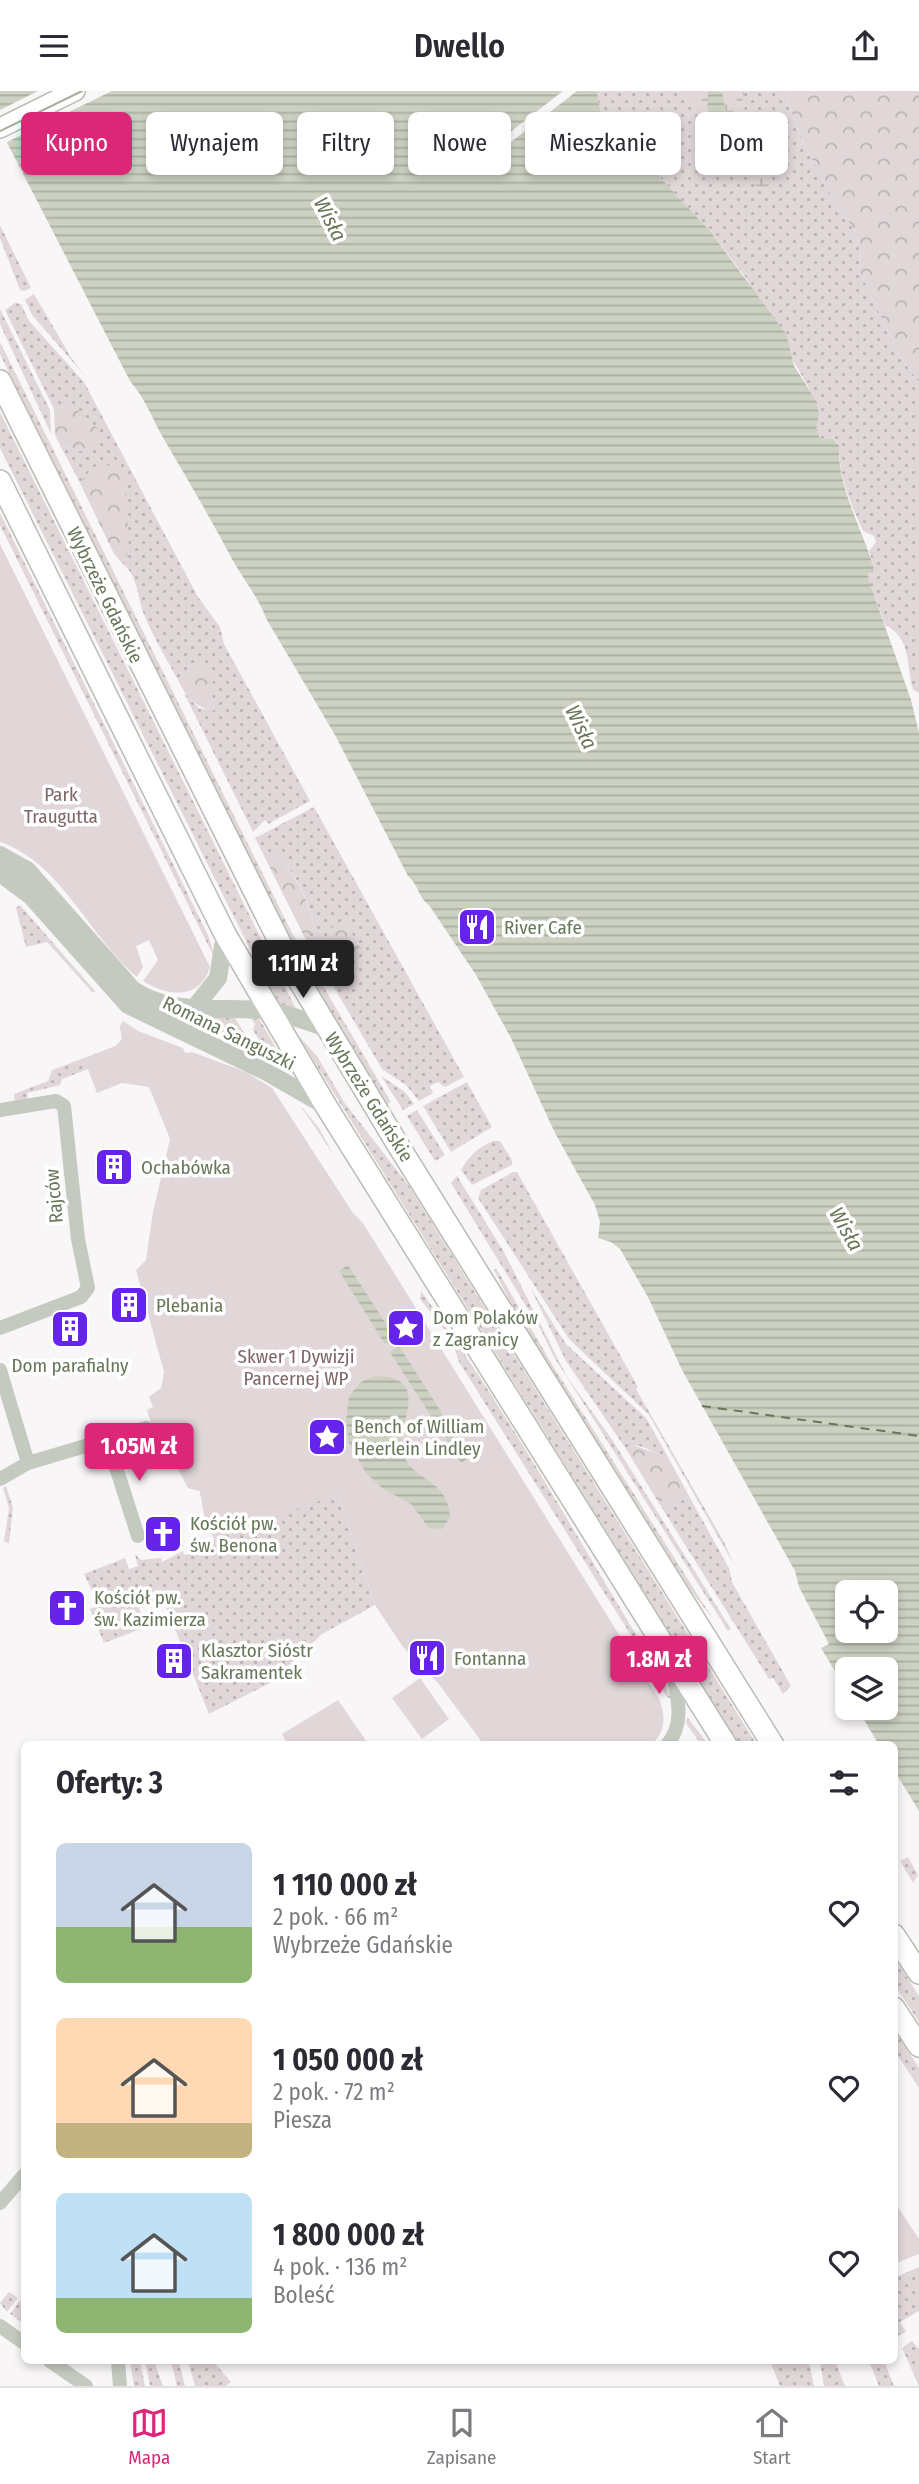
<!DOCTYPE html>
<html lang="pl">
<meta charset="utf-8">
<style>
:root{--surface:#fff;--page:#f7f7f7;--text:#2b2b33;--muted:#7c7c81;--line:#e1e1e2;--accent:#db2777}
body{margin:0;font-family:"Fira Sans Condensed",sans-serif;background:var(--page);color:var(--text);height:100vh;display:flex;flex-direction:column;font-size:26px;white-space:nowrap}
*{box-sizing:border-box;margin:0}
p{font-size:23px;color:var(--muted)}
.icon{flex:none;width:38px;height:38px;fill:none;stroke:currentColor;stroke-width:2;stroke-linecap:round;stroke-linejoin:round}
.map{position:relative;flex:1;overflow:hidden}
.drawer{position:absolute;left:21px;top:1650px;width:877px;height:623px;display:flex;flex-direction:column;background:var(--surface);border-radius:10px;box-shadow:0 4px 10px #0003}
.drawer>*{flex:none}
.guide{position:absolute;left:21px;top:21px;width:878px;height:63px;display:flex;gap:14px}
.controls{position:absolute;left:835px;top:1489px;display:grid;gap:14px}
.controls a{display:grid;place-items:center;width:63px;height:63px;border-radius:10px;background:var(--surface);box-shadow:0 4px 10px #0003;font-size:35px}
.price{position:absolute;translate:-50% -60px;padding:0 16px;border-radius:7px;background:var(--accent);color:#fff;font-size:23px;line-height:46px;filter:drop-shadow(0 2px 4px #0008)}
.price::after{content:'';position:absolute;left:50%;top:42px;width:21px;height:16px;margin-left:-10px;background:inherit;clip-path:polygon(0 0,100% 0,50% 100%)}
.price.active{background:#222;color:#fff}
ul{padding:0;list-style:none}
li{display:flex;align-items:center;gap:21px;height:175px;padding:0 35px}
li span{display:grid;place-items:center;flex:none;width:196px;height:140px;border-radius:10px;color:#555}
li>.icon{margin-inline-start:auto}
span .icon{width:84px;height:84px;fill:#fffc;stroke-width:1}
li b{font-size:30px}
h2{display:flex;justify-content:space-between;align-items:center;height:84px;padding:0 35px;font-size:30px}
.chip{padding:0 24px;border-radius:10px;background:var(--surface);box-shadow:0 4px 10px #0003;font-size:24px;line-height:63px}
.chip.active{background:var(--accent);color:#fff}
header{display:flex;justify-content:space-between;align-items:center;height:91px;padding:0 35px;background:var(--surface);font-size:32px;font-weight:600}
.menu{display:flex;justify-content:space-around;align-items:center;height:98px;border-top:2px solid var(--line);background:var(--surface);font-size:19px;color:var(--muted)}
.menu a{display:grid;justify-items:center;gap:4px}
.menu .active{color:var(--accent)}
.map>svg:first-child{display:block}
</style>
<header><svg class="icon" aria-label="menu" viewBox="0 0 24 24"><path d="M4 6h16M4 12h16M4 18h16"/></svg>Dwello<svg class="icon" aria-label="share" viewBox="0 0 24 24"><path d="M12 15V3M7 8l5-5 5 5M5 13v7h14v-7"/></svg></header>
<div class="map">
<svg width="919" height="2295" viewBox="0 0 919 2295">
<defs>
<pattern id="grass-dots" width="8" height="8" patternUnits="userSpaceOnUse" patternTransform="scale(1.75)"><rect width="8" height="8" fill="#e1d7d9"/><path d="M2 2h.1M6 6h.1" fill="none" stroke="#bab3b3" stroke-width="1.8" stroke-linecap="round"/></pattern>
<pattern id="forest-crowns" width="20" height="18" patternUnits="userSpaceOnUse" patternTransform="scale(1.75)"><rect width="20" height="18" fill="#e1d7d9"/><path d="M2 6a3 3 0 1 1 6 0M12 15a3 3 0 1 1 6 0" fill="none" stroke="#bab3b3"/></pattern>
<pattern id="wetland-marsh" width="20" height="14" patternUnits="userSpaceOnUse" patternTransform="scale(1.75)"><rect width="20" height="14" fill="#e1d7d9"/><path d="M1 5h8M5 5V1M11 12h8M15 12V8" fill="none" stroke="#bab3b3"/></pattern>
<pattern id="water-rules" width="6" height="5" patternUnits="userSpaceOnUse" patternTransform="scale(1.75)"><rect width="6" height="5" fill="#ccd1c2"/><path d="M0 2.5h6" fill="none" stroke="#a9aea1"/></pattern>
</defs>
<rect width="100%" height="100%" fill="#f9f6f8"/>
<path fill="url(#grass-dots)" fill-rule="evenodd" d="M597 0H784L802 49 839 120 853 136 859 155 860 181 899 264 919 291V602L913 599C906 575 912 547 885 534L869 490 868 483 874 476 869 460 876 451 874 445 863 440C851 414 838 383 839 353L833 348 820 347 816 339 815 308 746 187 710 140 601 23Z
M0 134 31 197 24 200 20 199 0 147Z
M34 203 72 268 86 286 102 318 86 286 32 224 25 209Z
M15 212 21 213 29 230 84 291 198 506 220 536 224 553 310 710 268 733 265 729 253 741 184 602 199 617 214 619 212 604 189 579 178 589C166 567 152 544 143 521 137 503 138 485 122 472L129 461 94 376 80 392 60 354 82 360 70 313 54 318 5 219Z
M0 218 50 319 51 343 0 233Z
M0 251 292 842 391 1011 386 1014 309 883 270 811 0 263Z
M0 321 299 924 281 917 252 862 0 357Z
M0 422 209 846 215 868 0 434Z
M314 716 464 986 445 996 438 991 430 995 433 1002 419 1010 406 994 382 978 305 847 315 838C310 812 291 763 261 759L255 747Z
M0 773 29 791 132 908C163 929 198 925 234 925L246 945 249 957 150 921 132 912 27 794 0 776Z
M20 814 95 900 93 902 47 851 26 856 16 817Z
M251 927 260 929 289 980 271 968 253 939 255 933Z
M123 930 138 945 88 978 62 988 60 994 27 1002 28 1009 15 1010 14 1003 48 990 52 979 116 955 122 948 120 935Z
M297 943 317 965 344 1011 409 1095 757 1654H739L735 1647Z
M381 985 405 1001 414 1013 403 1019Z
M467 991 492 1036 451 1061 423 1015Z
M300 1014 319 1037 333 1063Z
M417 1019 445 1064 435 1070 407 1025Z
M493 1050H500L512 1069V1074L472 1094 461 1079C467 1067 481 1054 493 1050Z
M513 1081H517L638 1296 636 1298 724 1451 734 1474 649 1324 569 1248 478 1107 481 1099Z
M457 1085 504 1161 567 1286 611 1347 731 1538 728 1540 554 1266 542 1241 451 1092Z
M496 1177 553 1275 713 1528 688 1496 517 1224 494 1179Z
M530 1196 566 1253 646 1327 668 1366C652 1365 642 1348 626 1358L566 1270Z
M421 1200C511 1325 584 1460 665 1591L671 1608 666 1605 656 1584 459 1271 452 1249 420 1208Z
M216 1330 338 1403 375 1514 322 1543 270 1592 209 1623 163 1508 139 1517 146 1536 104 1552 90 1518 99 1514 84 1483 125 1467 129 1478 138 1475 135 1463 141 1469 161 1467 162 1471 183 1460 184 1464 189 1463 188 1459 215 1448 206 1434 200 1400 188 1397 169 1360ZM266 1385 307 1414 236 1439Z
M6 1395 13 1416 9 1452 4 1451 9 1417 3 1397Z
M689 1405 729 1477 732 1491 791 1595 783 1603 773 1587 769 1588 657 1409 672 1414Z
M687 1626 709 1654 700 1652 686 1632Z
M908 1766 918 1784 913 1792 900 1770Z
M894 1866 919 1905V1931L894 1893Z
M894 1939 919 1977V1997L894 1959Z
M919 2176V2220L900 2231 906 2241 897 2245 894 2238V2187Z
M9 2201 18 2207 7 2221 0 2212Z
M20 2209 24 2212V2233L10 2223Z
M912 2250 919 2258V2295L902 2257Z
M130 2270H140L145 2295H134Z
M145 2270H154L163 2295H150Z
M171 2270H179L185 2295H177Z
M188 2270H213L231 2291 226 2295H195Z
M770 2270H809L814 2295H780Z
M820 2270H835L845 2295H824Z
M869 2270H884L894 2295H879Z"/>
<path fill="url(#forest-crowns)" d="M784 0H919V291L899 264 860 181 859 155 853 136 839 120 802 49Z
M70 313 99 338V347L82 360 60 354 55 344 54 318Z
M112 374 125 384 129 461 122 472 114 463 80 392 93 376Z
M200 576 210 585 217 600 212 604 214 620C195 616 186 606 178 589L189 579Z
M261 759C290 762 310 813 315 839L305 847Z
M341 833 348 836 362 859 357 863 344 861 334 855 331 837Z
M632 1354 668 1366 689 1405 672 1414 657 1409 626 1358Z"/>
<path fill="url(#wetland-marsh)" d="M675 0H745L742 8 759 73 770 92 769 99 763 101 723 64 691 7Z"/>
<path fill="#e1d7d9" d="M0 453 210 876C200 909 168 906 143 890L158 869 149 849 136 855 143 876 137 886C89 846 62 772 0 751Z
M123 930 138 940 183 957 185 962 192 961 246 981 272 997 353 1122 363 1132 659 1608C666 1625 666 1641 651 1654H484L438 1592 403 1556 375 1514 338 1403 215 1448 206 1434 200 1400 188 1397 163 1343 155 1345 147 1319 153 1316 149 1306 161 1297 164 1281 136 1179 146 1169 153 1121 170 1048 149 996 122 992 97 1002 84 968 116 955 122 948 120 935Z
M420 1587 449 1628 422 1648 392 1607Z
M338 1609 369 1654H288L282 1643Z
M894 2110 919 2148V2163L894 2173Z"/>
<path fill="url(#water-rules)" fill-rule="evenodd" d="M0 0H563L496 52 493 60 498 61 577 0H597L601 23 710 140 786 243 794 275 815 308 819 322 816 339 820 347 833 348 839 354C837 395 862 438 874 477L868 483 869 490 911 609 919 642V1720L894 1679V1654H879L857 1617H886V1578H847V1600L821 1557 829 1553 799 1496 795 1480 682 1279 648 1206 620 1158 611 1151 598 1147 600 1131 595 1114 555 1042 511 947 476 884 429 814C419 808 418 793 408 785L335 644 267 529C259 507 243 488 232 468 211 428 188 389 165 350 152 328 147 310 130 290L0 38ZM847 1502H886V1540H847Z
M709 0 722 1C724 19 739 48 745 69L740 72 707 18Z
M348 1174 395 1247 385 1253 339 1180Z
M399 1255 470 1366 461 1372 390 1261Z
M375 1285C434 1285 396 1335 402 1359 410 1392 448 1385 450 1426L442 1438 429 1437 411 1413 382 1397 366 1382 349 1352 346 1329 349 1305 361 1291Z"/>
<path fill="#f9f6f8" d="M38 0H112L3 53 0 46V19Z"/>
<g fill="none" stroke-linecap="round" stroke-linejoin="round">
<path stroke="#6b7558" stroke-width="2" stroke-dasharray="9 7" stroke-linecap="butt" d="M702 1315 919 1345"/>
<defs>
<path id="secondary" d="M0 37 75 0"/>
<path id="primary" d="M0 290 297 886 398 1054 773 1654
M0 390 225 843 326 1015 726 1654
M894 1844 919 1882
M894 1917 919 1955"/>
</defs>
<use href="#secondary" stroke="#b7bdb1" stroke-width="22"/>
<use href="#primary" stroke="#b7bdb2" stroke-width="24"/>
<path stroke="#c5cac1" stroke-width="14" d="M0 1019 56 1010 64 1015 78 1148 88 1197 81 1206 0 1237
M0 1279 28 1372
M107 1348 138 1445
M0 1388 28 1372 146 1337
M667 1654C687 1630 676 1602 671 1574
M0 2112 24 2084
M0 2235 24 2252
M50 2270 86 2295
M118 2270 120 2295"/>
<path stroke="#c5cac1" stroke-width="18" d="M0 764 27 779 132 898C170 926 223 914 269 920 289 923 307 930 326 937
M0 782 31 805 128 914 265 980 326 1015
M195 916 218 887 225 843"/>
<use href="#secondary" stroke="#fff" stroke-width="19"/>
<use href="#primary" stroke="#fff" stroke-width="21"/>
<path stroke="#a5ad9e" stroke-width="2" d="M0 40 82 0"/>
</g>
<defs>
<symbol id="restaurant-square" viewBox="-11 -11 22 22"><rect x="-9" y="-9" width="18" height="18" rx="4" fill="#6623ec" stroke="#fff"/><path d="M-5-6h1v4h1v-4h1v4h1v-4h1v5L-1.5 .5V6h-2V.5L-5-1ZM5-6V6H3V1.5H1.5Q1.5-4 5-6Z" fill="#fff"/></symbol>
<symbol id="building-square" viewBox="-11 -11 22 22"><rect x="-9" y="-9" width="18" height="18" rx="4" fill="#6623ec" stroke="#fff"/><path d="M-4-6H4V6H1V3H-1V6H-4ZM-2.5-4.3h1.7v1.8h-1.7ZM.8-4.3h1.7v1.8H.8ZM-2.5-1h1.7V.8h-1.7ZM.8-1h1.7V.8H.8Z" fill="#fff"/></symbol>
<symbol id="sight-square" viewBox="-11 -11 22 22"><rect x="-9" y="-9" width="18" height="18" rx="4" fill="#6623ec" stroke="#fff"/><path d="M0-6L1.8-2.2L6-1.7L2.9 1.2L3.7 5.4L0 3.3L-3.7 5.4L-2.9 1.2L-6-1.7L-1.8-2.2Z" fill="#fff"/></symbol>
<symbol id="church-square" viewBox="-11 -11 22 22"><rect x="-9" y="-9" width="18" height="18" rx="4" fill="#6623ec" stroke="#fff"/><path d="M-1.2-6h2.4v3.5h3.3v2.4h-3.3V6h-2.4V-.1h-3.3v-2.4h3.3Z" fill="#fff"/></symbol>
</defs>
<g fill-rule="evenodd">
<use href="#restaurant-square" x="455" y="814" width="44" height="44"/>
<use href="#building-square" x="92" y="1054" width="44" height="44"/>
<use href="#building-square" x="107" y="1192" width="44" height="44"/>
<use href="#sight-square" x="384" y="1215" width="44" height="44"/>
<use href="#building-square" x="48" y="1216" width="44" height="44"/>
<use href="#sight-square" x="305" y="1324" width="44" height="44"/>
<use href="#church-square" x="141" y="1421" width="44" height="44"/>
<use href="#church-square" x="45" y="1495" width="44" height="44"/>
<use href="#restaurant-square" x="405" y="1545" width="44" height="44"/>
<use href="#building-square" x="152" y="1548" width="44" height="44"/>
</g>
<g text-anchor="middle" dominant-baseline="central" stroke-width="7" stroke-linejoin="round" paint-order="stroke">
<g font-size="19" fill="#677759" stroke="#fff">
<text transform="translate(105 504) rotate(64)">Wybrzeże Gdańskie</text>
<text transform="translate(229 942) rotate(26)">Romana Sanguszki</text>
<text transform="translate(369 1006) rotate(58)">Wybrzeże Gdańskie</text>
<text transform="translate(54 1105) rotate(-95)">Rajców</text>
</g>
<g font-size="19" fill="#7f6568" stroke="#fff">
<text x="61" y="703">Park<tspan x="61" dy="22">Traugutta</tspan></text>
<text x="296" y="1265">Skwer 1 Dywizji<tspan x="296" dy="22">Pancernej WP</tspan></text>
</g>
<g font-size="19" fill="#677759" stroke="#fff" text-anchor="start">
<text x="504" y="836">River Cafe</text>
<text x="141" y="1076">Ochabówka</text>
<text x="156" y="1214">Plebania</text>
<text x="433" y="1226">Dom Polaków<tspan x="433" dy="22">z Zagranicy</tspan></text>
<text x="70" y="1274" text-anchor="middle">Dom parafialny</text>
<text x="354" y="1335">Bench of William<tspan x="354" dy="22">Heerlein Lindley</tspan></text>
<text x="190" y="1432">Kościół pw.<tspan x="190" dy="22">św. Benona</tspan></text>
<text x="94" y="1506">Kościół pw.<tspan x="94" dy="22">św. Kazimierza</tspan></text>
<text x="201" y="1559">Klasztor Sióstr<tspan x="201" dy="22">Sakramentek</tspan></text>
<text x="454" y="1567">Fontanna</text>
</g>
<g font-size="21" font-style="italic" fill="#6b7558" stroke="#fff">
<text transform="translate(330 128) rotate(63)">Wisła</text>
<text transform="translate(581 636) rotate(64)">Wisła</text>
<text transform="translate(846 1138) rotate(60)">Wisła</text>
</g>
</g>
</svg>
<div class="controls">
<a><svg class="icon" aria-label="locate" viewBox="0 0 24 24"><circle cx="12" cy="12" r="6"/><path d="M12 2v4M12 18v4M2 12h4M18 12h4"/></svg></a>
<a><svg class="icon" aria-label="layers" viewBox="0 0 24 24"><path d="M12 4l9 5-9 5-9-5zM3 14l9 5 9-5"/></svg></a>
</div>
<b class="price active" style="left:303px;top:909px">1.11M zł</b>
<b class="price" style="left:139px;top:1392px">1.05M zł</b>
<b class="price" style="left:659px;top:1605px">1.8M zł</b>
<div class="guide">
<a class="chip active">Kupno</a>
<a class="chip">Wynajem</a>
<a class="chip">Filtry</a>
<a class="chip">Nowe</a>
<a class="chip">Mieszkanie</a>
<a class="chip">Dom</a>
</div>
<section class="drawer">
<h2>Oferty: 3<svg class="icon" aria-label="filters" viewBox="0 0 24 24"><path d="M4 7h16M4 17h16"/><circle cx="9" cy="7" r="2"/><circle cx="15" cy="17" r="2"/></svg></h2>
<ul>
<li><span style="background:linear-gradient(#c9d6e8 60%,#8fb573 0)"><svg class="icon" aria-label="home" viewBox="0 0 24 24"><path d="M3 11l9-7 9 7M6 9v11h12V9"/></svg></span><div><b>1 110 000 zł</b><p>2 pok. · 66 m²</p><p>Wybrzeże Gdańskie</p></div><svg class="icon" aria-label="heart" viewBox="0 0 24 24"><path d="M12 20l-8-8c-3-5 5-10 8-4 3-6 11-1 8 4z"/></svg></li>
<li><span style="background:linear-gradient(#ffd9b3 75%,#c2b280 0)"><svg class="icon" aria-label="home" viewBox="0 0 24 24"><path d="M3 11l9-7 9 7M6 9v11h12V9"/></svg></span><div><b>1 050 000 zł</b><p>2 pok. · 72 m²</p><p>Piesza</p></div><svg class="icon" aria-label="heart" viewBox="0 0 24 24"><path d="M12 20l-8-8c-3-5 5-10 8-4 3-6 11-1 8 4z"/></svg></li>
<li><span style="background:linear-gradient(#bfe0f5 75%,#8fb573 0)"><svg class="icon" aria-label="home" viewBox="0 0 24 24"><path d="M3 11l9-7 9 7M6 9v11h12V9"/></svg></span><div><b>1 800 000 zł</b><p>4 pok. · 136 m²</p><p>Boleść</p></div><svg class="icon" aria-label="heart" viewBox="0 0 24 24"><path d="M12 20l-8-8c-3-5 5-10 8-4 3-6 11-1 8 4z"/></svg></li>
</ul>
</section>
</div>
<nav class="menu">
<a class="active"><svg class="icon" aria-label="map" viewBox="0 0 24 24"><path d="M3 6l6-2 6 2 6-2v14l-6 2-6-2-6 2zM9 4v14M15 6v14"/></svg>Mapa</a>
<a><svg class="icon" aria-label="saved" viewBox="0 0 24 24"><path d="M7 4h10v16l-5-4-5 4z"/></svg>Zapisane</a>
<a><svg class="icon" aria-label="home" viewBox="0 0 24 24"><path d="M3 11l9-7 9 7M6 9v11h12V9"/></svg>Start</a>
</nav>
